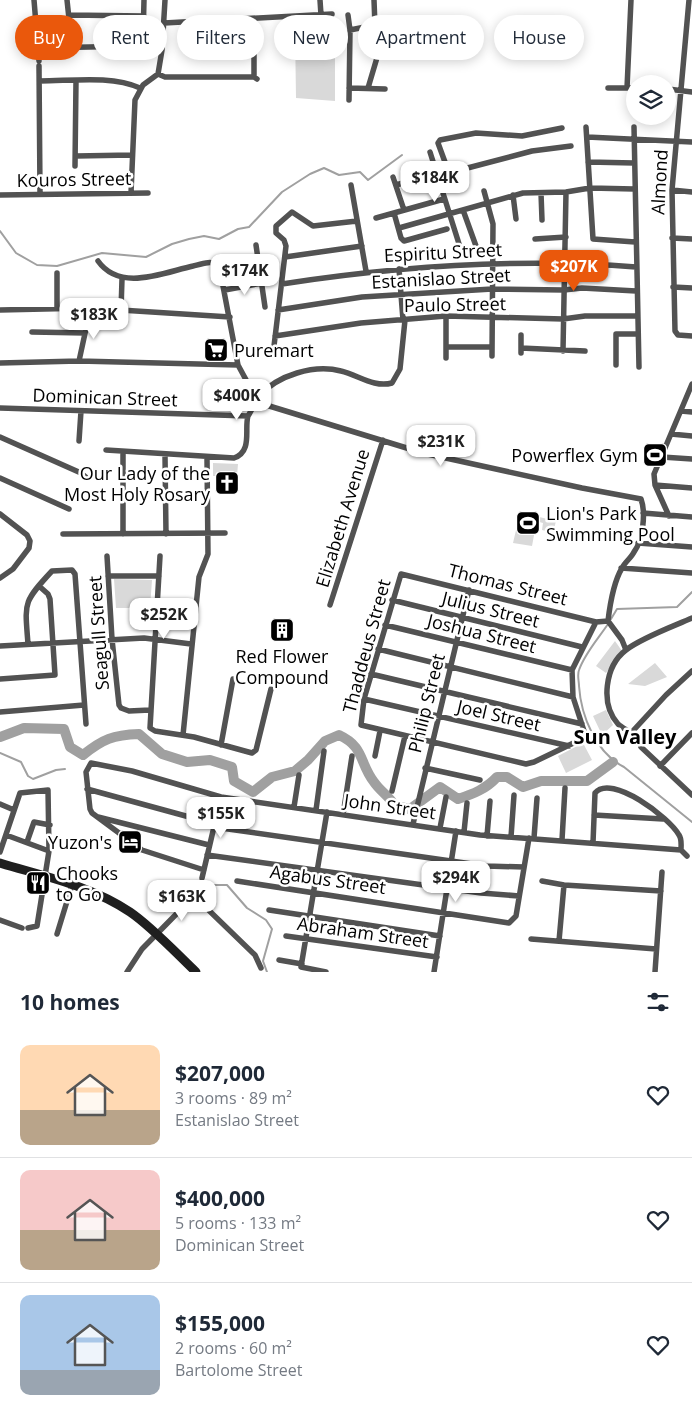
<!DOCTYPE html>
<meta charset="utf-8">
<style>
:root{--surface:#fff;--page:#f6f6f7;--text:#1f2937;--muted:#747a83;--line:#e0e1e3;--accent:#ea580c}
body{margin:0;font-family:"Open Sans",sans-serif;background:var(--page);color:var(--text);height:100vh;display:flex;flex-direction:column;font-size:19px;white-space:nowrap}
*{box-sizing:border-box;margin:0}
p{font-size:16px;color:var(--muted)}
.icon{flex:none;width:28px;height:28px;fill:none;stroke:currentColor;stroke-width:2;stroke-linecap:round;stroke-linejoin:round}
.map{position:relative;height:972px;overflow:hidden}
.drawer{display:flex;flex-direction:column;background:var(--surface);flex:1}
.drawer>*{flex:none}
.top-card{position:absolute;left:15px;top:15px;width:662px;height:45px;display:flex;gap:10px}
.controls{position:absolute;left:626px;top:75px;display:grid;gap:10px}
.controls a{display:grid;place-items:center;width:50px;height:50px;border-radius:50%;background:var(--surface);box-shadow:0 2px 12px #0003;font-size:25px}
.price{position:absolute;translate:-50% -42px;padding:0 11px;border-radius:10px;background:#fff;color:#222;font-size:16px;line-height:32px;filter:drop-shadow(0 1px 2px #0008)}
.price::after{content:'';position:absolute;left:50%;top:30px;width:15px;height:11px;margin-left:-8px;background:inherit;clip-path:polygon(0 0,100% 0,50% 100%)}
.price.on{background:var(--accent);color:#fff}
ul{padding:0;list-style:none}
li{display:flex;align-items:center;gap:15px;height:125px;padding:0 20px}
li+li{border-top:1px solid var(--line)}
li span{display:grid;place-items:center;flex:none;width:140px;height:100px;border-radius:10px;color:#555}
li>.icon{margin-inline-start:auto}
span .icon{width:60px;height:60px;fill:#fffc;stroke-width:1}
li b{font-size:21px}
h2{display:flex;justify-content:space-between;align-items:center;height:60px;padding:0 20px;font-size:21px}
.tag{padding:0 18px;border-radius:22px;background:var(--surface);box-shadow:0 2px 12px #0003;font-size:18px;line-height:45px}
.tag.on{background:var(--accent);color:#fff}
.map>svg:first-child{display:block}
</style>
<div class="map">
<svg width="692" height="972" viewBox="0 0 692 972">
<rect width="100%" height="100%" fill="#fff"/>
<path fill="#d9d9d9" d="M295 31H312V36L335 37V101L296 98Z
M213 463 238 464 237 476H213Z
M518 512 556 521 553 533 542 530 543 523 517 516Z
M517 526 535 530 532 546 513 543Z
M114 579 152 580 150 608H116Z
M615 641 622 651 606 673 596 666Z
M655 663 667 677 645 686 628 684Z
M606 710 613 725 602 735 593 716Z
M583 743 592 760 566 773 558 756Z"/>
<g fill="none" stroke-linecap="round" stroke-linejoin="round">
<path stroke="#a0a0a0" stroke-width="2" d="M0 231 16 253 37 265 57 266 102 253 146 257 172 244 189 239 204 236 219 239 238 229 249 227 282 192 310 174 324 168 339 175 360 172 368 180 402 155
M611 619 617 609 677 607 692 592
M608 624C598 639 585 653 579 670 577 675 579 681 579 686 581 716 596 753 624 767L692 822
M0 753 21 762 28 776 33 779 56 770 65 769
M212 885H227L247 908 266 920 272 929 263 961 267 972"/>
<path stroke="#a0a0a0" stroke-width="10" d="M0 737 24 728 64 729 70 747 83 755C103 739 113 735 139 734L162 754 187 762 210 760 232 767 234 781 253 792 272 777 295 771 308 760 325 741 339 735C365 747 359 763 374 782 380 791 389 796 395 806L410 809 440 787 458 799C473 794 486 789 497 777H507L523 787 541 781H587L613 762"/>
<path stroke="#525252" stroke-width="5.5" d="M34 0 39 61
M67 0 72 47
M320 0 321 15
M374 0 375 26
M689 0 672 190 675 331 678 335 692 336
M69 15 144 16
M348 15 350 30 349 100
M254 19V77
M164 23 332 14
M350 30 405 19
M39 48 139 46 143 40 144 0
M39 66 40 194
M158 74 165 77H254L257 79
M40 81C71 81 111 75 140 88
M349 88 385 89
M368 88 387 24
M608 88H635
M627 88 631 0
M668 89 692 92
M586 127 593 239 635 242
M634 127 639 367
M587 137 692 142
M430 152 460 247
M76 156 132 155
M588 162 634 163
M75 166 76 81
M449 173 438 143 440 140 476 133 522 136 562 128
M437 176 532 151 571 146
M393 177 404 210
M351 185 366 271
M396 185 428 176
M672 190 692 192
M484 191 493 224 492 356
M131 193 135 100 143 85 158 74 162 50 165 0
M541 193 542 220
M0 195 148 193
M513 195 516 219
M463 210 476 246
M394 213 401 238 404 241 447 229
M376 218 444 199
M399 228 523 193 566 192 590 188 634 189
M672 238 692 239
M535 239 566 237
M256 245 265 307
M285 257 362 246
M98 261C120 292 162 273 193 266 201 264 211 260 219 265L238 365 251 389 266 405 423 453 582 488 641 499C646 513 643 540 634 552 631 558 625 562 622 568 613 583 610 604 608 621L622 640 626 650
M399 269 403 320
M282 284C399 266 518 258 636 267
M673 287 692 288
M225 290 262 283
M57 308V273
M0 310 89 308 230 317
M121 310 122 279
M278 310 362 297 492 289 564 290 582 288 636 291
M32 332 85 333
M521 335V353
M275 336 361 323 446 316 563 319 585 316H637
M274 346 286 246 284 240 276 233V226L292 212 313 226 357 221
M446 347H492
M521 348 585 351
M563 351 566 192
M446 358V316
M79 361 89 315
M0 363 79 361 238 365
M616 365V334H638
M0 408 248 416C252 410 255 402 259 396 278 375 314 364 341 371 358 375 374 388 392 383L400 369 405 320
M681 411 692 412
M671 434 692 436
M0 437 81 473 87 478
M79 441 81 411
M106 450 234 458C253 451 244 429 248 416
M123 452V534
M165 455 166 534
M662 457 692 459
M0 478 69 509
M655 485 692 488
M643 513 692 517
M0 514 27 535 30 541 29 548 13 569 0 578
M669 516 655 485 654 474 692 384
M63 534 225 533
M638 543 692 547
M107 556 112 639 119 705 121 708 129 711 150 710
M160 556 150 728 155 731 194 737 252 753 256 750 271 689
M621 568 692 573
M108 576H159
M392 600 582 647
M330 605 383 440
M692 618C674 626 641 638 626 650 605 666 600 704 618 724 621 727 627 730 631 733L666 695 692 671
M596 622 572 670 573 697 586 737 534 762 526 764 361 725 364 699 401 574 596 622 608 621
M385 625 572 670
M28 644C25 603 22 603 52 571L72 570 75 574 86 724
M0 646 144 638 191 644
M378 649 573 697
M371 674 582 724
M0 679 55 675 50 599 48 594 39 586
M364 699 569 746
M0 712 84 705
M183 735 199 577 208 554 207 458
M221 745 233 679
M641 747 692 795
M375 756 380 731
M660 766 692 733
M425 768 480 780
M87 789 215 824
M392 791 405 736
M0 804 14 810
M294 807 299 775
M316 810 324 751
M343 815 352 756
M594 815 663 819
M98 817 209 845
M413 824 469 590
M214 827 486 866 524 867
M440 828 446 797
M464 832 467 803
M6 835 49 851
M487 836 490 801
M511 837 514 795
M534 838 537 798
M562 840 565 788
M27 842 34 822 50 825
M593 843 595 793C611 773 670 818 679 835 682 839 681 845 681 850
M0 852 20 793 48 790 49 851 37 926 28 928
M207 855 481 893 519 896
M204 870 142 850 92 813 90 809 86 772 91 763 132 771 221 797 480 835 681 850 687 856
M202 878 221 797
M237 881 509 923 516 916 529 838
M542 881 564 885 661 891
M194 896 255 955 261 968
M269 910 440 936
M0 920 22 928
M57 934 72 885
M286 936 437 957
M531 939 656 949
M559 941 564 885
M279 960 302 964
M127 972 142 949 197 893 201 882
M326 972 301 967 327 812
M434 972 456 831
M655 972 662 872"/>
<path stroke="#1f1f1f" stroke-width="9" d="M0 863C43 876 92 886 130 912 152 927 176 953 196 972"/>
</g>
<defs>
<symbol id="supermarket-square" viewBox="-11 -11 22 22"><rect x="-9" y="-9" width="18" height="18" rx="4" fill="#000" stroke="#fff"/><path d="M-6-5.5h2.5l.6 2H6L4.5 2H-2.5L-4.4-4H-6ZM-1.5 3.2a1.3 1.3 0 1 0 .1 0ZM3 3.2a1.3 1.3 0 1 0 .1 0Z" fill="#fff"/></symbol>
<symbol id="stadium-square" viewBox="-11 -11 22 22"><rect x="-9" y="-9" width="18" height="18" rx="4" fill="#000" stroke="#fff"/><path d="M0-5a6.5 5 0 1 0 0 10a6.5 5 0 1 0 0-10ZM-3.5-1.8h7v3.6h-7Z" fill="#fff"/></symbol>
<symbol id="church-square" viewBox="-11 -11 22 22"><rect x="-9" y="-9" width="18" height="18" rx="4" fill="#000" stroke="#fff"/><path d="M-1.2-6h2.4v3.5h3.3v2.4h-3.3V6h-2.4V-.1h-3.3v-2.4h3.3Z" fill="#fff"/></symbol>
<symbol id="building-square" viewBox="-11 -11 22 22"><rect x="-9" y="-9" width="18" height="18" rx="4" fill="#000" stroke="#fff"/><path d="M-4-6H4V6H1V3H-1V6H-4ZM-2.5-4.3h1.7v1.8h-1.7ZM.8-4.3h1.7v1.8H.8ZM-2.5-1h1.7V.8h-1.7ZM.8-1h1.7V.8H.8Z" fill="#fff"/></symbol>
<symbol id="hotel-square" viewBox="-11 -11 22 22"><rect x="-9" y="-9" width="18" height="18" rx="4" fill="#000" stroke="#fff"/><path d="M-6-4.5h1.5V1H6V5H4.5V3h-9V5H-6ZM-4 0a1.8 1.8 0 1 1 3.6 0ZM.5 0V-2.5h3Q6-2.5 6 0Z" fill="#fff"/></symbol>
<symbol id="restaurant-square" viewBox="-11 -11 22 22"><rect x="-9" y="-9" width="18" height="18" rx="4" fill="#000" stroke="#fff"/><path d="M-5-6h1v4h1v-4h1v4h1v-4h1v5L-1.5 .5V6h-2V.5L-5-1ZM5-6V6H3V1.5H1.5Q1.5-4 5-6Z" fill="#fff"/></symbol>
</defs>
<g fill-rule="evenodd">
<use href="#supermarket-square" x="202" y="336" width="28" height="28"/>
<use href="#stadium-square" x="641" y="441" width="28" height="28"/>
<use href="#church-square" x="213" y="469" width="28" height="28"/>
<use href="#stadium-square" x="514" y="509" width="28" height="28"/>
<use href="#building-square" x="268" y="616" width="28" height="28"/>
<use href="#hotel-square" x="116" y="828" width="28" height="28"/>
<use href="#restaurant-square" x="24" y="869" width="28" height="28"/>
</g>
<g text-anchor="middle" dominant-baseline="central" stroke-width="5" stroke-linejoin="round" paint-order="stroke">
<g font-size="18" fill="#000" stroke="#fff">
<text transform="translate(74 179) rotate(-1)">Kouros Street</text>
<text transform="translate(659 182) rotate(-87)">Almond</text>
<text transform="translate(443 252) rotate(-3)">Espiritu Street</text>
<text transform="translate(441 278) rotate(-3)">Estanislao Street</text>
<text transform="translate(455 304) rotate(-1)">Paulo Street</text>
<text transform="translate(105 397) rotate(2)">Dominican Street</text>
<text transform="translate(342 518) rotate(-73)">Elizabeth Avenue</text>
<text transform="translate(508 584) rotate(14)">Thomas Street</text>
<text transform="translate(491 609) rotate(14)">Julius Street</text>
<text transform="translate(98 633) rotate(-94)">Seagull Street</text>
<text transform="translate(482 633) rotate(14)">Joshua Street</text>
<text transform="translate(366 646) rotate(-75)">Thaddeus Street</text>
<text transform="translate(426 703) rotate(-76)">Philip Street</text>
<text transform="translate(499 715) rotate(13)">Joel Street</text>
<text transform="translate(390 806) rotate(8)">John Street</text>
<text transform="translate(328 879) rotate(8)">Agabus Street</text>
<text transform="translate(363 932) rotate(8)">Abraham Street</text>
</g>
<g font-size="18" fill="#000" stroke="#fff" text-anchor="start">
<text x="234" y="350">Puremart</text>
<text x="638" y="455" text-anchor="end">Powerflex Gym</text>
<text x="210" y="473" text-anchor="end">Our Lady of the<tspan x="210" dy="21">Most Holy Rosary</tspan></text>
<text x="546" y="513">Lion's Park<tspan x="546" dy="21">Swimming Pool</tspan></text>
<text x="282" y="656" text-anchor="middle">Red Flower<tspan x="282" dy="21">Compound</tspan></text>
<text x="112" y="842" text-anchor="end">Yuzon's</text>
<text x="56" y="873">Chooks<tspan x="56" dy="21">to Go</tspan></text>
</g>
<g font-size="20" font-weight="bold" fill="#000" stroke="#fff">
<text x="625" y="736">Sun Valley</text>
</g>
</g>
</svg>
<div class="controls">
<a><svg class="icon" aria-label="layers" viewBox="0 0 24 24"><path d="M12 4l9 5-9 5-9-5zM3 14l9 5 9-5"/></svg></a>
</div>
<b class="price" style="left:435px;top:203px">$184K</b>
<b class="price on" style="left:574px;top:292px">$207K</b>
<b class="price" style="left:245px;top:296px">$174K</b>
<b class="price" style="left:94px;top:340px">$183K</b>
<b class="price" style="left:237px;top:421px">$400K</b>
<b class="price" style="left:441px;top:467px">$231K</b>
<b class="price" style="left:164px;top:640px">$252K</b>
<b class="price" style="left:221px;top:839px">$155K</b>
<b class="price" style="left:456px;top:903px">$294K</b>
<b class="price" style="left:182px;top:922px">$163K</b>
<div class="top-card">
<a class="tag on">Buy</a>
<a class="tag">Rent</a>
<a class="tag">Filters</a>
<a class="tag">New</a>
<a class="tag">Apartment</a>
<a class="tag">House</a>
</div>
</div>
<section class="drawer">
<h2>10 homes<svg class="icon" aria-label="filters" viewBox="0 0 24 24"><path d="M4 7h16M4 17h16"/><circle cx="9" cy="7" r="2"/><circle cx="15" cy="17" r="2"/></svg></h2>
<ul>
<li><span style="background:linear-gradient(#ffd9b3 65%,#b9a48a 0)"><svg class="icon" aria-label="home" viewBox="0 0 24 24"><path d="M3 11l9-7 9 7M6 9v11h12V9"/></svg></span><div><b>$207,000</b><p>3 rooms · 89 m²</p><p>Estanislao Street</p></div><svg class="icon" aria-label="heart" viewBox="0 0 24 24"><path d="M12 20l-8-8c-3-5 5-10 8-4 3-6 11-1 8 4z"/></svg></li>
<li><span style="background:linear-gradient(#f6c9c9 60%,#b9a48a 0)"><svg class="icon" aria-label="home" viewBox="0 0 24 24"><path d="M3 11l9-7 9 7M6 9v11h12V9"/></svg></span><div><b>$400,000</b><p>5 rooms · 133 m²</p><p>Dominican Street</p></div><svg class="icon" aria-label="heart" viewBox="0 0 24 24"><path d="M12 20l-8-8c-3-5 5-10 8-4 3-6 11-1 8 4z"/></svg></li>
<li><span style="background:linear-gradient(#a9c7e8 75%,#9aa5b1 0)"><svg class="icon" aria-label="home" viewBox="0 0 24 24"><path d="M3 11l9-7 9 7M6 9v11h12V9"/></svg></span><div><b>$155,000</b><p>2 rooms · 60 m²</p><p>Bartolome Street</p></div><svg class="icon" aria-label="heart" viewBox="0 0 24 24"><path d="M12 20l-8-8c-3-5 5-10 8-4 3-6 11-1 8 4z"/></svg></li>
</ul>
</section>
